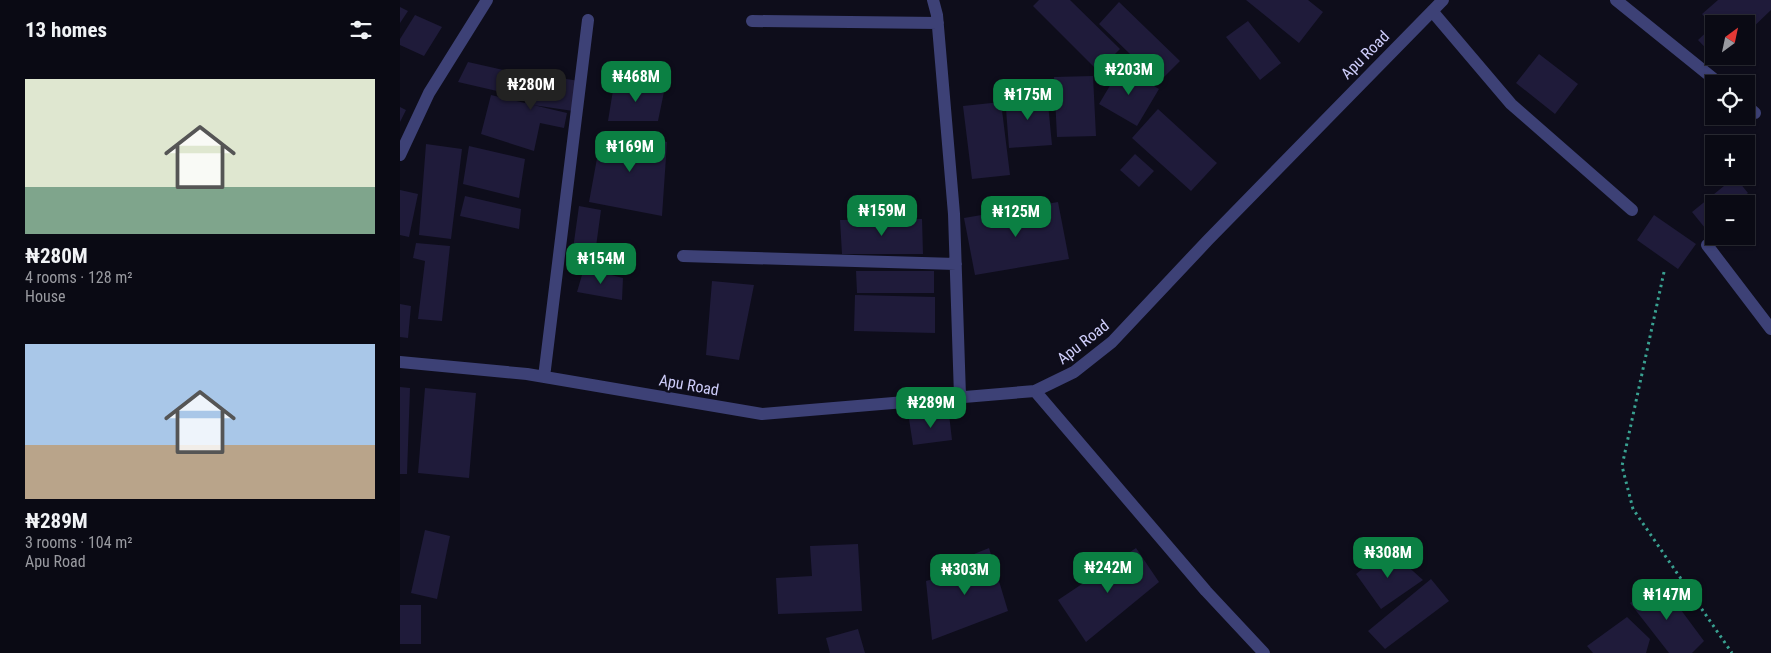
<!DOCTYPE html>
<meta charset="utf-8">
<style>
:root{--surface:#0a0a14;--page:#181822;--text:#f1f3f6;--muted:#999aa0;--line:#2a2b34;--accent:#0b8043}
body{margin:0;font-family:"Roboto Condensed",sans-serif;background:var(--page);color:var(--text);height:100vh;display:flex;flex-direction:column;font-size:19px;white-space:nowrap}
*{box-sizing:border-box;margin:0}
p{font-size:16px;color:var(--muted)}
.icon{flex:none;width:28px;height:28px;fill:none;stroke:currentColor;stroke-width:2;stroke-linecap:round;stroke-linejoin:round}
.map{position:relative;flex:1;overflow:hidden}
.drawer{display:flex;flex-direction:column;background:var(--surface);width:400px}
.drawer>*{flex:none}
.needle{width:32px;rotate:33deg}
.fabs{position:absolute;left:1305px;top:15px;display:grid;gap:10px}
.fabs a{display:grid;place-items:center;width:50px;height:50px;border-radius:0px;background:var(--surface);box-shadow:0 1px 4px #0004,0 0 0 1px var(--line);font-size:25px}
.price{position:absolute;translate:-50% -42px;padding:0 11px;border-radius:10px;background:var(--accent);color:#fff;font-size:16px;line-height:32px;filter:drop-shadow(0 1px 2px #0008)}
.price::after{content:'';position:absolute;left:50%;top:30px;width:15px;height:11px;margin-left:-8px;background:inherit;clip-path:polygon(0 0,100% 0,50% 100%)}
.price.on{background:#222;color:#fff}
ul{padding:0;list-style:none}
li{display:grid;align-content:center;gap:10px;height:265px;padding:0 25px}
li span{display:grid;place-items:center;height:155px;border-radius:0px;color:#555}
li>.icon{margin-inline-start:auto}
span .icon{width:90px;height:90px;fill:#fffc;stroke-width:1}
li b{font-size:21px}
h2{display:flex;justify-content:space-between;align-items:center;height:60px;padding:0 25px;font-size:21px}
main{display:flex;flex:1;min-height:0}
.map>svg:first-child{display:block}
</style>
<main>
<section class="drawer">
<h2>13 homes<svg class="icon" aria-label="filters" viewBox="0 0 24 24"><path d="M4 7h16M4 17h16"/><circle cx="9" cy="7" r="2"/><circle cx="15" cy="17" r="2"/></svg></h2>
<ul>
<li><span style="background:linear-gradient(#dfe7d0 70%,#7fa58c 0)"><svg class="icon" aria-label="home" viewBox="0 0 24 24"><path d="M3 11l9-7 9 7M6 9v11h12V9"/></svg></span><div><b>₦280M</b><p>4 rooms · 128 m²</p><p>House</p></div></li>
<li><span style="background:linear-gradient(#a9c7e8 65%,#b9a48a 0)"><svg class="icon" aria-label="home" viewBox="0 0 24 24"><path d="M3 11l9-7 9 7M6 9v11h12V9"/></svg></span><div><b>₦289M</b><p>3 rooms · 104 m²</p><p>Apu Road</p></div></li>
</ul>
</section>
<div class="map">
<svg width="1371" height="653" viewBox="0 0 1371 653">
<rect width="100%" height="100%" fill="#0e0d1b"/>
<path fill="#1f1b3a" d="M639 0H670L720 49 698 71 633 6Z
M846 0H908L923 12 899 43Z
M1318 0H1371V10L1346 34V24H1314V56H1323L1318 61 1298 40 1313 26 1302 14Z
M719 2 780 61 759 82 699 24Z
M0 7 8 11 0 23Z
M15 15 42 27 24 56 0 45V39Z
M848 21 881 63 860 80 826 37Z
M1139 54 1178 84 1155 114 1116 83Z
M68 62 121 74 119 96 58 82Z
M721 67 759 89 737 126 699 104Z
M131 74 180 81 173 111 133 105 167 113 164 128 140 123 134 151 81 134 91 95 125 103Z
M693 76 696 136 657 137 654 77Z
M214 84 265 87 258 121H208Z
M647 93 652 145 609 148 605 96Z
M601 102 610 175 572 179 563 106Z
M0 107 6 110 0 122Z
M758 109 817 163 791 191 732 138Z
M202 131 267 142 262 216 189 202Z
M26 144 62 149 51 239 19 235Z
M69 146 125 159 119 198 63 184Z
M735 154 754 171 739 187 720 170Z
M1335 177 1348 193 1335 204H1314V221L1305 228 1292 212Z
M0 190 18 194 9 237 0 235Z
M65 196 121 209 119 229 60 216Z
M658 202 669 259 575 275 564 218Z
M179 206 201 210 195 254 173 249Z
M1254 215 1296 244 1278 269 1237 240Z
M522 219 523 254H442L440 220Z
M16 243 50 246 42 321 18 319 25 261 13 258Z
M184 268 223 278 222 300 177 292Z
M456 271H534V293H457Z
M312 281 354 285 339 360 306 355Z
M455 295 535 297V333L454 331Z
M0 304 11 306 8 338 0 337Z
M0 387 10 388 7 474H0Z
M25 388 76 393 69 478 18 473Z
M549 414 552 440 513 445 509 419Z
M25 530 50 536 37 599 11 593Z
M458 544 462 611 378 614 376 578 412 576 410 546Z
M589 548 608 611 532 640 526 581 566 570 564 558Z
M736 548 759 582 686 642 658 600Z
M987 550 1001 566 1004 563 1023 580 981 609 956 574Z
M1031 579 1049 601 985 649 968 631Z
M1261 583 1304 641 1292 653H1269L1230 603Z
M0 605H21V644H0Z
M1227 617 1250 639 1246 653H1193L1187 646Z
M458 629 465 653H430L426 638Z"/>
<g fill="none" stroke-linecap="round" stroke-linejoin="round">
<path stroke="#39a191" stroke-width="3" stroke-dasharray="2.5 4" stroke-linecap="butt" d="M1264 272 1222 466 1233 509 1332 653"/>
<path stroke="#3d4176" stroke-width="12" d="M533 0 537 15 554 214 560 396
M1216 0 1320 84
M1032 11 1111 104 1232 210
M352 21 538 23
M1346 105 1355 113
M0 155 29 93 87 0
M1307 245 1371 329
M283 256 556 264
M0 362 127 374 362 414 635 391 674 372 712 342 808 240 1043 0
M144 377 188 20
M635 391 806 591 864 653"/>
</g>
<g text-anchor="middle" dominant-baseline="central" stroke-width="5" stroke-linejoin="round" paint-order="stroke">
<g font-size="16" fill="#cecdfa" stroke="#0e0d1b">
<text transform="translate(965 55) rotate(-45)">Apu Road</text>
<text transform="translate(683 342) rotate(-38)">Apu Road</text>
<text transform="translate(289 385) rotate(10)">Apu Road</text>
</g>
</g>
</svg>
<div class="fabs">
<a><svg class="needle" viewBox="-14 -14 28 28"><path d="M0-13l5 13h-10z" fill="#e53935"/><path d="M0 13l5-13h-10z" fill="#999aa0"/></svg></a>
<a><svg class="icon" aria-label="locate" viewBox="0 0 24 24"><circle cx="12" cy="12" r="6"/><path d="M12 2v4M12 18v4M2 12h4M18 12h4"/></svg></a>
<a>+</a>
<a>−</a>
</div>
<b class="price" style="left:729px;top:96px">₦203M</b>
<b class="price" style="left:236px;top:103px">₦468M</b>
<b class="price on" style="left:131px;top:111px">₦280M</b>
<b class="price" style="left:628px;top:121px">₦175M</b>
<b class="price" style="left:230px;top:173px">₦169M</b>
<b class="price" style="left:482px;top:237px">₦159M</b>
<b class="price" style="left:616px;top:238px">₦125M</b>
<b class="price" style="left:201px;top:285px">₦154M</b>
<b class="price" style="left:531px;top:429px">₦289M</b>
<b class="price" style="left:988px;top:579px">₦308M</b>
<b class="price" style="left:708px;top:594px">₦242M</b>
<b class="price" style="left:565px;top:596px">₦303M</b>
<b class="price" style="left:1267px;top:621px">₦147M</b>
</div>
</main>
